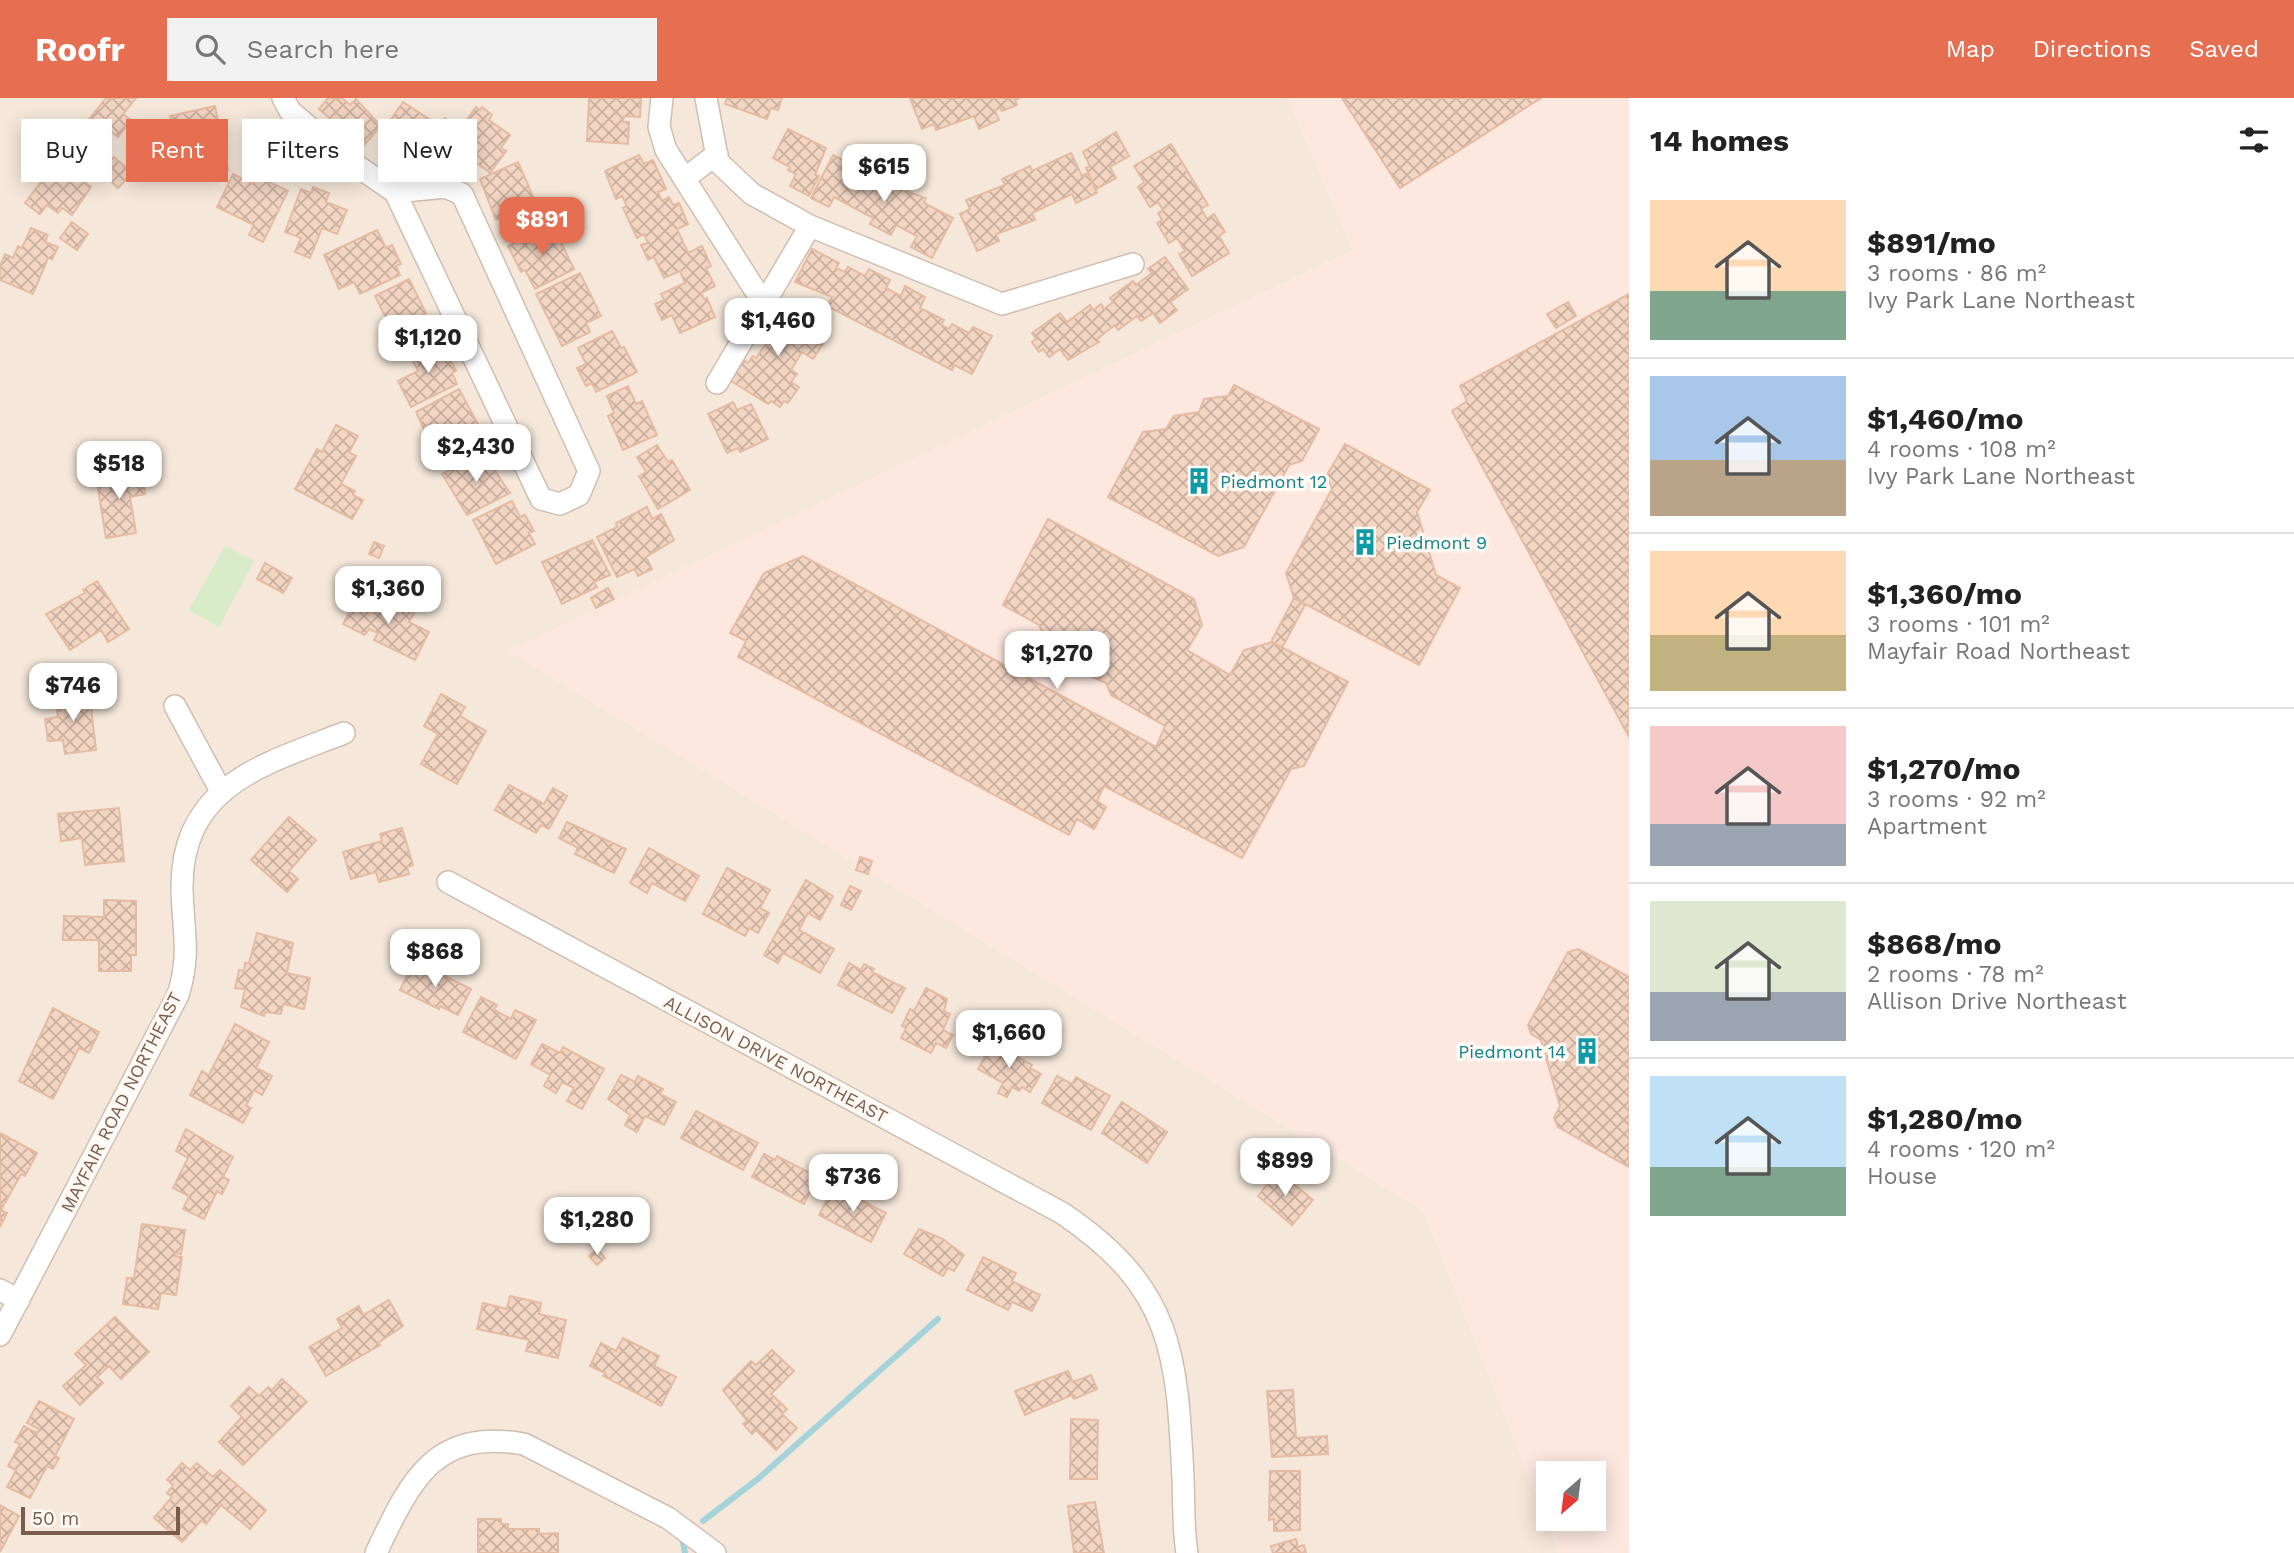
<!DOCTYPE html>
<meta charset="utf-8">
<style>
:root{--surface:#fff;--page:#f2f2f2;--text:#222;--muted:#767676;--line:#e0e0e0;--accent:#e76f51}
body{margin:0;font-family:"Work Sans",sans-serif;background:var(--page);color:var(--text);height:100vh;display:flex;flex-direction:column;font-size:26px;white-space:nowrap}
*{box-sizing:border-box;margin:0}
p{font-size:23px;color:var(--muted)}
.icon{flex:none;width:38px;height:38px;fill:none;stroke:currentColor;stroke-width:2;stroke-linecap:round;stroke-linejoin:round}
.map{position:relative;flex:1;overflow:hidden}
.sheet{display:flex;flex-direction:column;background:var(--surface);width:665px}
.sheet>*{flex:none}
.top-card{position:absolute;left:21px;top:21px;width:665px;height:63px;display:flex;gap:14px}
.needle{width:46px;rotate:208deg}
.controls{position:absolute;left:1536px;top:1363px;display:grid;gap:14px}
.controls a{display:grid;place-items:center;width:70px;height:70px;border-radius:0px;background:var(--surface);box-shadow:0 4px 18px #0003;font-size:35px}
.scale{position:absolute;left:21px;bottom:18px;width:159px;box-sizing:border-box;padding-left:7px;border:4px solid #7a5c4d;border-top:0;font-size:19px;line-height:24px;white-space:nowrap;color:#7a5c4d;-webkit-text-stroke:5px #fffaf3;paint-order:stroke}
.price{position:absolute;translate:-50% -60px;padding:0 16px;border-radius:14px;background:#fff;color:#222;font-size:23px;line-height:46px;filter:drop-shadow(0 2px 4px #0008)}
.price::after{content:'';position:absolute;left:50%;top:42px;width:21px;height:16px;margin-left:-10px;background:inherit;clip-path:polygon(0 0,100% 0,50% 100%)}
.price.active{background:var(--accent);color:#fff}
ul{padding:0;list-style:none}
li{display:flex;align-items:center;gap:21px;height:175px;padding:0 21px}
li+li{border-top:2px solid var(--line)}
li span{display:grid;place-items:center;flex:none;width:196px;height:140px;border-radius:0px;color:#555}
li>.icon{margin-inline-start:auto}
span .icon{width:84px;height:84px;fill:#fffc;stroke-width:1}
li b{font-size:30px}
h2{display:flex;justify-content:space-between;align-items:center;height:84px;padding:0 21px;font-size:30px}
.pill{padding:0 24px;border-radius:0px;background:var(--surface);box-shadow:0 4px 18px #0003;font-size:24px;line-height:63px}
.pill.active{background:var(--accent);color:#fff}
header{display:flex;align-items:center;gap:42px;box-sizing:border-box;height:98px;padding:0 35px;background:var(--accent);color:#fff}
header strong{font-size:33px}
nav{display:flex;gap:38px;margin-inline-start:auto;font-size:24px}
.search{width:490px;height:63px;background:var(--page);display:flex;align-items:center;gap:18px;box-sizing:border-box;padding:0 24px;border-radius:0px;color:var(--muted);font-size:26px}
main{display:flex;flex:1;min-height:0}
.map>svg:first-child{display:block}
</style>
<header>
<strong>Roofr</strong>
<div class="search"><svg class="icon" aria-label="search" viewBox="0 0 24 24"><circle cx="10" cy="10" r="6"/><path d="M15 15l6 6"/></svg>Search here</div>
<nav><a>Map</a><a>Directions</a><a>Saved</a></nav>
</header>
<main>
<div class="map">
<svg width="1629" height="1455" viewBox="0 0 1629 1455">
<defs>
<pattern id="building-cross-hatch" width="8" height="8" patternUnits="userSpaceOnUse" patternTransform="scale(1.75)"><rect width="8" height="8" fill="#f3d5c3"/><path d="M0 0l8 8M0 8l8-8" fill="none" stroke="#cab0a1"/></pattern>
</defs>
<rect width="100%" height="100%" fill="#fdf6ec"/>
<path fill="#f5e8da" d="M0 0H1288L1353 152 509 553 1424 1113 1559 1455H0Z"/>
<path fill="#fde8e0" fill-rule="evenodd" d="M1288 0H1629V1455H1559L1424 1113 508 553 1353 152ZM1549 1376H1594V1421H1549Z"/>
<path fill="#d8ecc9" d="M225 448 254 463 219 529 189 512Z"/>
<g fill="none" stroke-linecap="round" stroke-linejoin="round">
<path stroke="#a5d3da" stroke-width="6" d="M703 1423 759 1380 938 1221
M682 1439 685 1455"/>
</g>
<path fill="url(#building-cross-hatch)" stroke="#e6bba3" stroke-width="2" d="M106 0H136L123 16 131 22 118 39 105 29 96 41 82 30Z
M328 0H342L350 7 356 1 381 28 357 55 330 30 335 25 319 11Z
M589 0H641L640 19 624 18 623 24H629L628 46 587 43Z
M727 0H782L778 12 771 10 767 21 725 6Z
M910 0H1020L1015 2 1017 7 1002 13 1000 10 995 12 999 22 979 31 974 18 936 32 934 26 922 31Z
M1342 0H1541L1400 90Z
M403 4 437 26 445 20 455 29 427 72 396 51 400 45 383 33Z
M215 8 228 72 201 78 197 61 176 66 173 52 178 51 170 18Z
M476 9 480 12 482 9 492 17 489 22 510 37 501 50 506 53 490 75 473 62 470 65 467 63 456 55 458 51 450 45Z
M788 31 826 50 815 77 819 78 809 98 790 88 796 76 788 72 790 69 773 60Z
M1116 34 1129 58 1110 69 1116 80 1096 91 1086 70 1090 68 1083 54Z
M1171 46 1208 107 1201 111 1207 121 1214 116 1225 134 1219 138 1229 155 1192 178 1179 156 1185 153 1177 140 1169 145 1157 125 1162 122 1158 115 1163 112 1158 104 1150 109 1138 89 1144 84 1134 68Z
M67 49 95 72 85 84 91 89 72 117 62 110 58 115 47 107 40 116 25 105Z
M1071 55 1082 78 1088 75 1097 95 1076 105 1072 96 1032 115 1035 122 996 136 999 143 977 153 960 116 970 111 966 102 1005 87 1002 81 1030 68 1032 73Z
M639 57 644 66 653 62 666 91 658 94 662 103 669 99 673 107 679 105 688 126 677 131 688 155 702 148 711 168 706 170 715 188 701 195 704 201 707 200 715 219 680 235 672 217 662 222 655 206 664 202 661 196 685 185 680 173 664 180 654 159 648 162 641 147 648 145 644 136 637 140 623 110 627 108 622 98 616 101 605 73Z
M833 57 874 78 875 75 886 80 888 77 903 85 900 91 926 100 924 105 953 120 932 160 911 149 917 138 896 127 891 137 870 126 873 120 834 99 829 109 811 100Z
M114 59 132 75 118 90 100 74Z
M518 64 535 103 524 108 532 127 512 137 504 118 496 122 480 81Z
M233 76 253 86 257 78 288 93 263 144 249 137 254 127 217 109Z
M313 89 329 95 326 104 347 112 337 136 322 130 310 160 295 154 301 140 285 134 301 91 311 95Z
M72 124 88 136 77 152 60 140Z
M552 126 574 171 535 191 525 172 521 174 508 148Z
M31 130 48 137 45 144 58 149 52 161 48 160 33 196 0 182V168L5 156 13 160 18 148 22 150Z
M377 132 386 150 392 147 401 166 396 168 400 177 360 196 354 184 339 191 324 157Z
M812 151 839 165 836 170 845 174 848 169 865 178 869 171 890 182 886 190 901 198 905 188 925 199 920 210 944 222 941 227 949 231 952 226 969 235 973 229 992 238 972 276 954 267 952 272 827 208 832 199 795 184Z
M1165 159 1188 191 1170 204 1177 212 1160 225 1153 215 1141 223 1137 218 1118 232 1115 227 1097 241 1099 244 1068 262 1060 251 1049 259 1043 251 1039 254 1032 244 1036 241 1032 235 1060 215 1067 224 1090 207 1093 212 1101 206 1104 211 1113 204 1110 200 1133 183 1136 187 1152 175 1148 171Z
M580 175 601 218 586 225 590 234 562 248 536 196Z
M409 181 426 215 417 220 426 237 401 250 375 198Z
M1629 196V639L1452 313 1467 303 1460 288Z
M777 202 795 214 791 219 818 235 814 241 823 246 813 261 802 254 791 272 797 276 791 284 799 289 788 305 784 303 780 309 771 303 768 306 731 283 744 262 748 265 753 258 756 260 777 230 765 222Z
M1568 204 1576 218 1556 230 1547 216Z
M612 233 621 250 624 249 637 274 596 294 592 285 586 288 577 270 586 266 578 250Z
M432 244 440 260 448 256 456 273 452 275 457 286 411 309 398 283 418 273 409 256Z
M1234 287 1319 331 1302 363 1289 367 1244 449 1218 458 1108 399 1143 334 1166 331 1174 318 1199 314 1204 301 1228 298Z
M628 288 636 306 642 303 657 337 623 352 608 318 614 315 607 298Z
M459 291 478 326 433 351 416 314Z
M733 304 737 312 751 306 768 341 740 354 738 350 727 355 708 316Z
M336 327 358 338 349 354 356 358 341 386 355 393 353 397 363 402 352 421 295 391 317 351 322 354Z
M1345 346 1430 392 1417 414 1436 477 1460 490 1419 567 1294 500 1286 475 1332 391 1327 377Z
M657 347 668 364 672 362 690 392 658 411 639 378 646 374 637 359Z
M483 355 510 395 467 417 442 376Z
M141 371 145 396 130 399 136 435 106 440 96 379Z
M512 403 520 419 525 417 534 433 529 435 535 446 496 466 473 422Z
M647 409 652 421 661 416 674 442 646 459 652 471 638 478 635 471 617 479 597 439 617 429 616 425Z
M1048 421 1194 501 1202 527 1187 552 1230 577 1244 552 1272 544 1348 584 1304 668 1291 671 1242 760 1104 688 1097 703 1106 709 1094 731 1077 721 1069 737 738 559 746 543 730 535 764 475 803 458 1156 649 1165 628 1111 597 1106 585 1088 577 1083 566 1067 558 1061 546 1044 537 1039 527 1003 507Z
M592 442 610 477 594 484 597 489 562 506 542 464Z
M374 444 384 448 379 460 369 456Z
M265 465 292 480 283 495 257 481Z
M97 483 129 531 108 544 101 532 70 552 46 516 85 495 83 492Z
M608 490 614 501 596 510 591 500Z
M357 498 386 513 393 500 416 511 409 524 429 534 415 562 374 542 378 535 369 531 365 537 343 526Z
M1294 500 1305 507 1282 550 1271 544Z
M89 593 96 652 65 656 63 642 48 643 45 621 58 619 55 597Z
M441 596 465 609 460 618 486 633 457 686 421 666 438 636 424 628Z
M509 687 544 706 553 690 567 698 549 731 541 727 536 735 495 712Z
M119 710 124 763 85 767 82 740 61 743 58 716Z
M289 719 316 742 289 773 298 781 287 794 251 762Z
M567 724 626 751 614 775 575 756 578 750 559 740Z
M402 730 413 767 407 769 409 776 379 784 376 774 351 781 343 754 382 743 380 736Z
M649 750 699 778 685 803 652 785 647 795 630 785Z
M860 759 872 763 868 776 856 772Z
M727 770 770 792 760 810 769 815 758 835 749 830 745 838 703 816Z
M806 782 833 798 820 822 808 815 799 832 834 851 820 875 783 855 778 865 764 857Z
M850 788 861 793 851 812 841 807Z
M104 802 136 803V857H131V873H99V842H63L64 818 104 819Z
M257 835 293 845 287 875 310 880 304 911 283 906 281 916 265 914 264 918 241 909 245 891 235 890 239 872 244 873 245 865H249Z
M1578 851 1629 879V1069L1558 1029 1554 1020 1560 1008 1541 942 1531 936 1528 927 1568 854Z
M414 863 471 891 458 917 440 908 439 911 400 892Z
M849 865 861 872 864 866 874 871 872 874 905 890 892 915 838 887Z
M926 890 947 901 944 913 950 916 943 932 953 937 946 950 936 945 931 955 901 940 906 930 902 928 910 911 914 913Z
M481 899 497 907 494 912 511 921 515 912 536 922 516 961 463 934Z
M53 910 99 934 89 955 79 950 53 1001 19 983Z
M235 926 269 944 256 970 272 978 262 997 254 992 246 1008 251 1010 243 1025 190 997 202 973 209 977Z
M992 945 1032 967 1030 970 1041 976 1030 994 1022 989 1019 993 1012 989 1007 999 998 995 1003 985 978 971Z
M542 946 560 955 563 949 604 971 582 1011 567 1003 574 990 562 984 556 995 544 988 550 977 531 966Z
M621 977 635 984 638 978 663 991 660 996 676 1004 664 1027 645 1018 637 1034 625 1027 630 1017 608 1001Z
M1057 978 1072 986 1076 979 1110 998 1091 1032 1042 1005Z
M1122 1004 1167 1034 1147 1065 1102 1035Z
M696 1013 758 1045 743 1072 681 1040Z
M186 1031 233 1059 223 1079 229 1082 222 1096 217 1093 204 1121 183 1111 189 1098 173 1090 188 1060 176 1053Z
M0 1035 37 1055 25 1078 21 1076 1 1112 7 1115 0 1129Z
M764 1056 775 1062 777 1058 818 1079 804 1106 752 1079Z
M1278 1073 1313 1102 1292 1127 1258 1098Z
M834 1088 886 1115 871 1144 819 1117Z
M142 1126 185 1132 181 1156 175 1155V1158L182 1159 176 1197 161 1195 158 1211 123 1206 127 1180H134Z
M919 1131 943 1141 964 1157 954 1173 948 1170 943 1178 904 1156Z
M597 1151 605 1160 597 1167 589 1158Z
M983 1159 1016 1175 1012 1183 1040 1197 1032 1213 1012 1204 1008 1212 967 1192Z
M510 1198 541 1205 539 1216 566 1222 558 1260 526 1253 529 1242 477 1231 483 1205 507 1211Z
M389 1202 403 1228 378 1245 380 1247 326 1278 309 1249 342 1230 337 1221 359 1208 363 1217Z
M115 1219 149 1254 121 1281 109 1268 97 1279 103 1285 80 1307 63 1288 86 1267 75 1256Z
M623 1240 659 1258 654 1268 676 1279 661 1308 603 1278 605 1275 590 1268 601 1245 616 1253Z
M772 1252 794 1273 771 1296 787 1311 782 1316 797 1330 776 1352 756 1332 752 1336 743 1326 747 1323 723 1292 751 1263 756 1267Z
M1068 1273 1073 1284 1091 1277 1097 1291 1074 1301 1072 1297 1025 1317 1015 1293Z
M282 1281 307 1304 243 1367 219 1344 242 1319 231 1308 249 1289 259 1298 268 1289 272 1292Z
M1293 1292 1296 1340 1327 1338 1328 1356 1272 1359 1267 1293Z
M39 1303 74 1321 55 1358 59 1360 53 1371 47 1368 30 1400 7 1389 16 1372 8 1368 20 1346 15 1344 24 1328 37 1335 39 1331 27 1325Z
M1071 1321 1098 1322 1097 1381H1070Z
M182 1365 190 1372 197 1365 213 1379 220 1372 266 1412 250 1431 221 1407 206 1426 202 1422 182 1444 154 1420 172 1399 167 1395 173 1387 167 1382Z
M1270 1373H1300V1432L1274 1433V1421L1269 1422Z
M1095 1404 1104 1455H1074L1068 1408Z
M0 1407 19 1418 0 1454Z
M478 1421H501V1426H508V1431H539V1436L558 1435V1455H478Z
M1296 1441 1298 1449 1304 1447 1306 1455H1273L1271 1448Z"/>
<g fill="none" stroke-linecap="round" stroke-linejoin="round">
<defs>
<path id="street" d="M283 0 290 13 344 59 395 94 541 401 560 406 579 397 589 373 462 96 445 89 395 94
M662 0 659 29 666 52 764 206
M706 0 718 64 752 96 810 128 1002 206 1133 166
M684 81 717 56
M717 285 810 128
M175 608 221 693
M448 784 1062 1115C1173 1190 1177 1255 1183 1380 1184 1404 1183 1431 1187 1455
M0 1192 19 1202
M0 1237 178 897C191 855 183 834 182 792 180 687 265 666 344 635
M376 1455C410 1384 433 1330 524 1346L668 1420 715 1455"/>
</defs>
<use href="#street" stroke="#d1beb0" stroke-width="24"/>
<use href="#street" stroke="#fff" stroke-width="21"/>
</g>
<defs>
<symbol id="building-bare" viewBox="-9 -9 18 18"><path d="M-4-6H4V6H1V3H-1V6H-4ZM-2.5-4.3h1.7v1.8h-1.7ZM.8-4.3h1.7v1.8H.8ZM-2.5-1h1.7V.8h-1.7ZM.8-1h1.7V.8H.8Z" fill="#0f9aa8" stroke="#fffaf3" stroke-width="2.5" paint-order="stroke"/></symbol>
</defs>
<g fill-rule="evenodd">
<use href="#building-bare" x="1180" y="364" width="38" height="38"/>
<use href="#building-bare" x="1346" y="425" width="38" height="38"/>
<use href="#building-bare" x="1568" y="934" width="38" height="38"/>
</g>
<g text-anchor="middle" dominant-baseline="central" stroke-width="7" stroke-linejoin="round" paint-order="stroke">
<g font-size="18" fill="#0d838f" stroke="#fffaf3" text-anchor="start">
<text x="1220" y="383">Piedmont 12</text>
<text x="1386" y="444">Piedmont 9</text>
<text x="1566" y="953" text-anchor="end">Piedmont 14</text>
</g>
<g font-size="18" fill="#7a5c4d" stroke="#fffaf3">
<text transform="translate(776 961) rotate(28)">ALLISON DRIVE NORTHEAST</text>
<text transform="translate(121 1004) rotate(-63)">MAYFAIR ROAD NORTHEAST</text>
</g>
</g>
</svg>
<div class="controls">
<a><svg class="needle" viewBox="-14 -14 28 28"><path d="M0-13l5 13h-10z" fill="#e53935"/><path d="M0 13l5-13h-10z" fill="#767676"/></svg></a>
</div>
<div class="scale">50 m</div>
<b class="price" style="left:884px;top:106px">$615</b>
<b class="price active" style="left:542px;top:159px">$891</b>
<b class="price" style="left:778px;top:260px">$1,460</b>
<b class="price" style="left:428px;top:277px">$1,120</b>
<b class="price" style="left:476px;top:386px">$2,430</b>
<b class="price" style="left:119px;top:403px">$518</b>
<b class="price" style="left:388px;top:528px">$1,360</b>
<b class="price" style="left:1057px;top:593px">$1,270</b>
<b class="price" style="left:73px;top:625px">$746</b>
<b class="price" style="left:435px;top:891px">$868</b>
<b class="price" style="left:1009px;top:972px">$1,660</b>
<b class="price" style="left:1285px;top:1100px">$899</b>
<b class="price" style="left:853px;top:1116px">$736</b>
<b class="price" style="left:597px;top:1159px">$1,280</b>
<div class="top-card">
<a class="pill">Buy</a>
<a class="pill active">Rent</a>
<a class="pill">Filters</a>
<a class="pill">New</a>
</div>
</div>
<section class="sheet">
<h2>14 homes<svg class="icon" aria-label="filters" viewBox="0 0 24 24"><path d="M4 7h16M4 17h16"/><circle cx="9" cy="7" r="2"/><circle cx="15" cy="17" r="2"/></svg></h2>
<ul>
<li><span style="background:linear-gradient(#ffd9b3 65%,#7fa58c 0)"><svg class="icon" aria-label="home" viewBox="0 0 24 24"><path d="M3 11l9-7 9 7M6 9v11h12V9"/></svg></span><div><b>$891/mo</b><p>3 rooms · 86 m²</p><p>Ivy Park Lane Northeast</p></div></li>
<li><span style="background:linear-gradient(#a9c7e8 60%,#b9a48a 0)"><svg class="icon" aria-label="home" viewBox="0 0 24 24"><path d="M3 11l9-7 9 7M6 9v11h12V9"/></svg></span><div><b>$1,460/mo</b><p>4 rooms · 108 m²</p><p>Ivy Park Lane Northeast</p></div></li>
<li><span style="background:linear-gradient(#ffd9b3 60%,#c2b280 0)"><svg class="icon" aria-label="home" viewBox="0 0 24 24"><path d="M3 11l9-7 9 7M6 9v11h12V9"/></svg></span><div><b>$1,360/mo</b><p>3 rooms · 101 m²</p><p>Mayfair Road Northeast</p></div></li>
<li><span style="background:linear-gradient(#f6c9c9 70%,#9aa5b1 0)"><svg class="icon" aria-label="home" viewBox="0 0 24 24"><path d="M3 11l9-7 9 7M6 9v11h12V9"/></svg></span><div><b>$1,270/mo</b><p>3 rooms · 92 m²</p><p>Apartment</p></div></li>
<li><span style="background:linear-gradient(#dfe7d0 65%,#9aa5b1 0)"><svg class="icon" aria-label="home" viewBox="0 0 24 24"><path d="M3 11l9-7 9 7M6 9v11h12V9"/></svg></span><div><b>$868/mo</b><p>2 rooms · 78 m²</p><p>Allison Drive Northeast</p></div></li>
<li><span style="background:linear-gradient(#bfe0f5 65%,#7fa58c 0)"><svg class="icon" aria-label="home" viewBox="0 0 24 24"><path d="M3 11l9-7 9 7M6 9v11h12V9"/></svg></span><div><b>$1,280/mo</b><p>4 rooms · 120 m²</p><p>House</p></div></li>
</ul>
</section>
</main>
